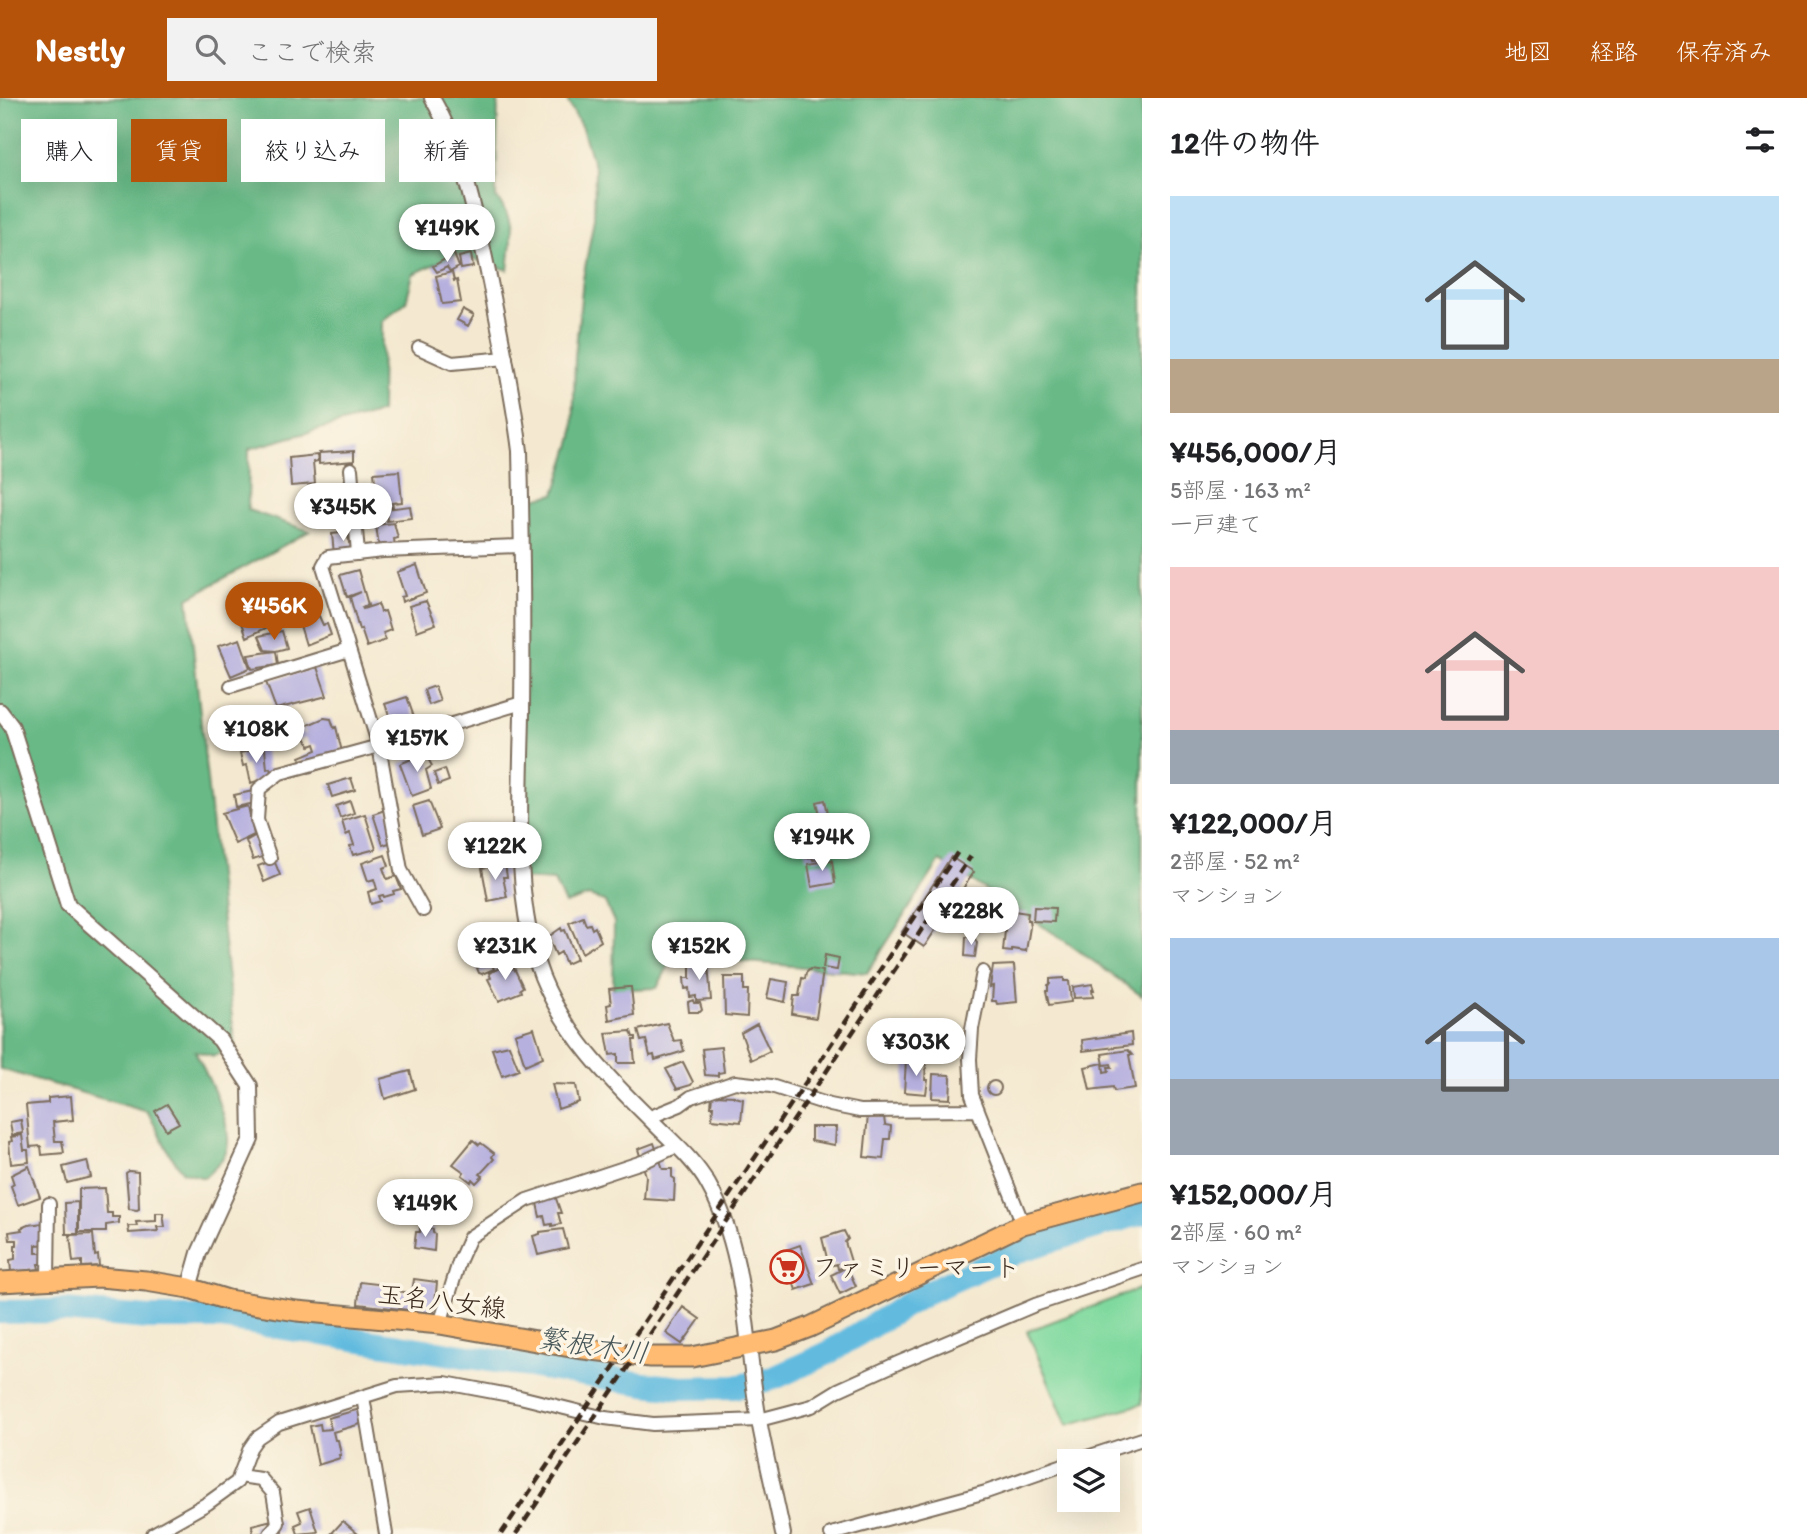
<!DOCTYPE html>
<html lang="ja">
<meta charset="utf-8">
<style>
:root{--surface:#fff;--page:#f2f2f2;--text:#202124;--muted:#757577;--accent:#b45309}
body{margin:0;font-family:Itim,"Klee One",sans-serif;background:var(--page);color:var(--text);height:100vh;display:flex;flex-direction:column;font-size:26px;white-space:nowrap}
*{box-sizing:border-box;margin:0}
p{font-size:23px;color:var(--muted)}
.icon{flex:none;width:38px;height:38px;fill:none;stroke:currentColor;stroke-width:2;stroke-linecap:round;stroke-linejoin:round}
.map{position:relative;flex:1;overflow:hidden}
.details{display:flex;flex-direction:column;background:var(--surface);width:665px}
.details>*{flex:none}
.banner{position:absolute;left:21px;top:21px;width:665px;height:63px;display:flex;gap:14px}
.tools{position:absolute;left:1057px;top:1351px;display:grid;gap:14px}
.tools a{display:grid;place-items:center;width:63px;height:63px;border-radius:0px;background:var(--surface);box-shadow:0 7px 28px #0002;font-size:35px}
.price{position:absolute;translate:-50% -60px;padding:0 16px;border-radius:24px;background:#fff;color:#222;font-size:23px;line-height:46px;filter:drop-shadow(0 2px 4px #0008)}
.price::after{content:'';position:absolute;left:50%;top:42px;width:21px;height:16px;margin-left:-10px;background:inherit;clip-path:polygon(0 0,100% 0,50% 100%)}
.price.selected{background:var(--accent);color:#fff}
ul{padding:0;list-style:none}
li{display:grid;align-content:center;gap:14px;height:371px;padding:0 28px}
li span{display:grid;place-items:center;height:217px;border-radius:0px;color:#555}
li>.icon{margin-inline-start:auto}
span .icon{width:126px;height:126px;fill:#fffc;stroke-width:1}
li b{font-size:30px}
h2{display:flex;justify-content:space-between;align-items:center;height:84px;padding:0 28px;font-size:30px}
.pill{padding:0 24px;border-radius:0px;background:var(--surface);box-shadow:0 7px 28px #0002;font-size:24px;line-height:63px}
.pill.selected{background:var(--accent);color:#fff}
header{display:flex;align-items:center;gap:42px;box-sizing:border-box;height:98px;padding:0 35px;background:var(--accent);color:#fff}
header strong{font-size:33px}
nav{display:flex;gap:38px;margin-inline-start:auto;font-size:24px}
.search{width:490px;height:63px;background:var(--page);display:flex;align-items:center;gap:18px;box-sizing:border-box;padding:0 24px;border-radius:0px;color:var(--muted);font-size:26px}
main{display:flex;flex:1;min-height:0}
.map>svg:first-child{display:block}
</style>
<header>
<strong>Nestly</strong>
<div class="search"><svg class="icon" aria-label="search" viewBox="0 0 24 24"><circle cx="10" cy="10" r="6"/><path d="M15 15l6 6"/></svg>ここで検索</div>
<nav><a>地図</a><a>経路</a><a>保存済み</a></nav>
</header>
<main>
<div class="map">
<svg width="1142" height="1436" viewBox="0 0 1142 1436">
<rect width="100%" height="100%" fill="#fcf5e5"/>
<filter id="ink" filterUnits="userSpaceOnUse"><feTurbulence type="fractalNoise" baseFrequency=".0143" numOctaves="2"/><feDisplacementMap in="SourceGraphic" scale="14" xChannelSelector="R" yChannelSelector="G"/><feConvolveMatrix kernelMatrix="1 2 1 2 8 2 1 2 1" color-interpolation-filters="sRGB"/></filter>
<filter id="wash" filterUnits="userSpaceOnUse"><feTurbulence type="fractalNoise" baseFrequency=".00686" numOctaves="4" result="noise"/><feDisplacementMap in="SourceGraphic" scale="28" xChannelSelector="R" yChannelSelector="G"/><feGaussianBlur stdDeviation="1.57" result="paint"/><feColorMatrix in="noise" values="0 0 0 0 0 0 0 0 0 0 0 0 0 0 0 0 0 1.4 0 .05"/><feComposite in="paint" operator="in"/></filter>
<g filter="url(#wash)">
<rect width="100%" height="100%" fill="#f4e9d0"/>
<path fill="#7fd99f" stroke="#5d825e" stroke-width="2" d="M1142 1190V1306L1067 1327 1027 1233Z"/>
<path fill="#67b986" stroke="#517252" stroke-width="2" d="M0 0H498L496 99C517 125 511 142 508 172L457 156 413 176 406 204 382 223 381 314 249 351 248 412 310 433 188 500 235 949 214 958 195 953C206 976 230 1020 228 1045 227 1060 214 1071 204 1080L183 1074 169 1055 148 1014 0 971Z
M566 0H1142V898L1058 838 940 763 867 875 674 857 657 890 613 892 614 824 605 804 589 798 565 806 554 783 524 781 521 404 555 396 573 339 575 259 583 181 594 120 595 72 582 30Z"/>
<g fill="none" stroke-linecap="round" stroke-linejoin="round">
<path stroke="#62bbdf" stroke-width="24" d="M0 1214 63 1213 149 1220H220L644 1286 681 1290 736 1289 774 1280 826 1256 925 1195 1021 1152 1142 1115"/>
</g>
<g id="blocks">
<path fill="#b6b0df" d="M454 156 459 169 450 174 447 169 437 174 433 168Z
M471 156 473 169 461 171 459 159Z
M452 174 454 183 457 182 461 204 442 206 436 178Z
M463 211 474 217 468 228 457 222Z
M354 353V363L319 366V355Z
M317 357 318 363 313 364 315 386 291 388 289 360Z
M399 373 402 404 392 405 393 409 378 410 374 375Z
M332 388H337L338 398H333L334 405 315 406 314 389Z
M410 408 412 420 387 423 386 411Z
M394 425 398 440 394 441 395 448 379 450 376 427Z
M341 432H347L349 445 355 444V454L334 456 332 436 342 435Z
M417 467 426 495 402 504 401 499 405 498 397 474Z
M358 472 368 507 362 509 363 511 378 506 381 514 385 513 391 532 383 535 386 542 367 549 361 531 359 532 350 499 361 494 347 499 340 477Z
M256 494 266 530 247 539 234 502Z
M426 503 436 526 417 533 409 508Z
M319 518 323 527 327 526 331 537 306 547 299 524Z
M282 533 287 550 276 553 265 552 259 538Z
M240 541 250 570 231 578 218 548Z
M276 553 278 567 252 571 248 557Z
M317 569 327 598 276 611 266 584Z
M435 588 440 603 429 607 424 592Z
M407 599 417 628 396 636 385 606Z
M285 612 290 625 262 634 258 620Z
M324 620 331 621 334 630 336 629 344 662 309 675 305 674 300 659 317 652 315 646 310 648 305 640 280 648 276 635 300 627 303 637 306 636 303 629Z
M256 651H265L267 671 270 670 272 678 251 685 247 667 243 668 240 655Z
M426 657 432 668 426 672 431 691 412 698 400 666 418 658 419 660Z
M445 671 449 683 438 687 434 675Z
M351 680 355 692 332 699 328 687Z
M253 693 255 705 236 709 234 697Z
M825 702 832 733 824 735 817 704Z
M350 703 354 715 340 720 336 708Z
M429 703 440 731 422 737 413 708Z
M248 708 254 737 235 746 222 715Z
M388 711 398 742 383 747 373 716Z
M365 716 376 751 353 757 350 748 354 747 350 735 346 737 342 723Z
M816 734V737L822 736 826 756 825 760 813 762 812 759 806 760 803 736Z
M260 735 271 756 253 762 246 743Z
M385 757 389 768 383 770 387 781 396 778 401 791 393 793 394 796 384 799 383 797 379 798 381 803 371 806 368 794 377 791 374 781 368 783 362 765Z
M951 759 974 774 924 849 902 834Z
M274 762 280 777 264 784 258 768Z
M832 762 835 785 812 789 808 766Z
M505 766 507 779H503L507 799 488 803 482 770Z
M1034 809 1055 810 1054 824 1033 823Z
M1007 812 1028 815 1027 822H1029L1030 829 1026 853 1012 851V854L1003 853Z
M583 819 586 827 590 826 592 831 595 829 601 843 582 855 569 825Z
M561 830 562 833 565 832 577 861 566 866 561 854 556 857 548 839Z
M480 839 494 871 482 876 479 875 477 870 479 869 467 845Z
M966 839H974L977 845 975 859 965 858Z
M825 857 839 860 837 872 823 870Z
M708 865 711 902 696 903V898L690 899 689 890 685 891 684 880H690V867Z
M508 866 511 871 514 870 523 889 520 891 521 894 499 903 488 881 491 880 489 875Z
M1014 867 1017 904 997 906 996 903H992L993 888 990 889 993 868Z
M810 871 823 873 816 920 792 916 794 898H799L802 880 805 881 806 875Z
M724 879H744V892H748L747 919 725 917Z
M1064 880V883H1069L1071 904 1049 907 1046 893H1048V887L1050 886V881Z
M771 881 788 884 785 904 767 900Z
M1092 886 1094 892H1092L1093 899 1074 900 1073 889Z
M628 889H631L634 917 609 922 607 907 611 906 609 891Z
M693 902 694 905H700L702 912 700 914H689L688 904Z
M667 925 674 943 681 942 684 953 655 962 654 957 650 958 646 942 641 943 638 932Z
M757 926 770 953 751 962 741 935Z
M534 930 543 959 525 967 515 936Z
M631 933 633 939H636V942H633L635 965H618V956L610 957 606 935Z
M1131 935 1132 947 1083 953 1082 942Z
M509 947 519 972 502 978 492 951Z
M721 949 724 974 718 975V978L705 977 702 951Z
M1128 952 1132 957H1129L1135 990 1114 993 1113 989 1090 992 1085 969 1103 965 1104 974 1109 973 1108 969H1112L1111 966 1104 967 1102 956Z
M906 963 926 965 925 982H928L926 996 904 994Z
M683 964 693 984 691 987 677 991 666 971Z
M410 973 415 991 385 1001 380 981Z
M933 976 949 977 951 980 950 1001 932 1000Z
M987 990a7 7 0 1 1 14 0a7 7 0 1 1-14 0Z
M552 986 576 987 579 1004 558 1011Z
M714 997 734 998V999L743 1001 741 1024 712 1021 713 1008H711L712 998Z
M71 998 73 1022 53 1024 55 1043H62L64 1055 42 1057 41 1048 30 1049 26 1007 48 1005V1000Z
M167 1006 179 1025 166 1032 155 1013Z
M868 1017 884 1019 885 1027 891 1028 890 1041H885L883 1061 864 1059Z
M21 1022 23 1035 12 1037 10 1024Z
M811 1029H836L835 1047 811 1043Z
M22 1037 24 1052H28L29 1064 11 1066 9 1044 12 1043 11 1039Z
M473 1042 479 1047 481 1045 494 1055 492 1059 494 1061 480 1076 483 1078 476 1085 472 1081 471 1084 462 1077 464 1074 453 1066Z
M654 1045 663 1071H672V1079L675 1081 674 1103 644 1101 646 1078 638 1051Z
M87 1063 91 1079 67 1085 63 1069Z
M29 1068 40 1099 18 1107 11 1088 14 1086 11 1077Z
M129 1073 138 1074 139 1111 137 1112 129 1111 126 1075Z
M105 1090 107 1115H112V1119H119V1125L106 1127V1134H79V1091Z
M462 1092 469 1100 452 1112 447 1105Z
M553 1092 561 1115H558L561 1126 552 1128V1126L546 1127 544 1118 540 1119 535 1096Z
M78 1104V1136H66L65 1105Z
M156 1115H163L165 1129H157L158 1133 129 1135 128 1128H137L136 1124 156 1123Z
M52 1124 49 1146 36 1147V1155H42L43 1166H38L39 1171 11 1174 10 1162 15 1161V1147H17V1142H10L9 1134 22 1132 21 1130 28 1127Z
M420 1129 433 1131V1135L435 1136 434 1153 414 1150 416 1134H420Z
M563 1131 568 1150 538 1157 533 1138 540 1136V1134Z
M844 1133 848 1141 845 1144 852 1167 838 1171 837 1166 829 1168 822 1140Z
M93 1136 95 1158 98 1157 99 1168 82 1169V1163L73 1164 70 1137Z
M800 1147 814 1186 796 1192 783 1153Z
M847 1169 856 1188 840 1196 831 1177Z
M414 1181 437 1184 434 1215 358 1206 360 1184 395 1188 394 1193 412 1195Z
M683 1209 700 1221 682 1246 666 1235Z
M360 1311 364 1325 333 1334 335 1342H338L341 1357H339L340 1360 318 1367 310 1328 320 1326 321 1332 331 1331 328 1320Z
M310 1409 318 1434 298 1436 295 1427 302 1424 298 1413Z
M280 1420 282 1434 253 1436 252 1427Z
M343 1423 358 1436H331Z"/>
</g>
</g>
<g filter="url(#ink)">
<use href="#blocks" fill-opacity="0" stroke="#7c6d5c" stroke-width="2"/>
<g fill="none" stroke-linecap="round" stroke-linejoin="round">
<defs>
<path id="minor" d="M419 250 452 265 506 260
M351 371 358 456
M521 448 383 453 328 459 323 468 379 648 522 605
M231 588 349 552
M270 760 257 722 259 691 280 675 379 648 401 772 423 812
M983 874 972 931 970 961 972 997 1023 1126
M648 1020 680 1007 691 999 735 984 771 988 830 1007 860 1013 978 1012
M48 1181 49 1106
M440 1226 459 1164 470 1139 527 1102 645 1063 677 1048
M363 1299 386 1436
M1075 1363 1142 1341
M239 1378 261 1381 273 1395 278 1425 270 1436
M153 1436 208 1405 237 1384 250 1350 257 1340 279 1325 397 1288 445 1285 520 1299 605 1320 653 1326 759 1322 812 1308 838 1292 900 1264 1035 1207 1142 1171
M831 1436 986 1394 1069 1365"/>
<path id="tertiary" d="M432 0C464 55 477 122 490 184 501 240 513 296 520 353 522 440 523 527 522 614 521 696 512 803 542 879 565 936 607 979 650 1021 669 1041 694 1061 708 1086 747 1155 745 1240 758 1317 765 1357 775 1396 783 1436
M0 613 12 629 68 807 220 942 250 988 251 1041 199 1155 189 1190"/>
<path id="primary" d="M0 1184 99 1179 146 1183 189 1190 228 1202 297 1213 440 1226 576 1250 650 1259H692L776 1242 810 1229 1023 1126 1142 1094"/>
</defs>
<use href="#minor" stroke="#7c6d5c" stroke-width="16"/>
<use href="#tertiary" stroke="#7c6d5c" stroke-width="18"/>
<use href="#primary" stroke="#7c6d5c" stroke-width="23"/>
<use href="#minor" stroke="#fff" stroke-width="12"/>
<use href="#tertiary" stroke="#fff" stroke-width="14"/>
<use href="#primary" stroke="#ffbb71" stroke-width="19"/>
<path stroke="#3b2a1e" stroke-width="4.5" stroke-dasharray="10 5" stroke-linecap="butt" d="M501 1436 812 975 959 752
M516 1436 971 758"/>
</g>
</g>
<defs>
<symbol id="supermarket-ring" viewBox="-11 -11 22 22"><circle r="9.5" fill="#fcf5e5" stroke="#c8321e" stroke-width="1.5"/><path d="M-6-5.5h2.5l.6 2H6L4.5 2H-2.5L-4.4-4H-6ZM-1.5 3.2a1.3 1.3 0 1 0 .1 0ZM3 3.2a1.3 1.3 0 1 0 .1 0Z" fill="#c8321e"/></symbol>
</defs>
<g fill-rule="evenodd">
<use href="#supermarket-ring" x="768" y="1150" width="38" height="38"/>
</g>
<g text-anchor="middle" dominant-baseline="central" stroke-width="7" stroke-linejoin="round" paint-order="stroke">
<g font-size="26" fill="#3b2a1e" stroke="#fcf5e5" text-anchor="start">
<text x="812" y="1169">ファミリーマート</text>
</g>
<g font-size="26" fill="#3b2a1e" stroke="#fcf5e5">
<text transform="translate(442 1203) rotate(7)">玉名八女線</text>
</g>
<g font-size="28" font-style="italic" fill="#475658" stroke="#fcf5e5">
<text transform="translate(593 1247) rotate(8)">繁根木川</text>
</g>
</g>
</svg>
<div class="tools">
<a><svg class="icon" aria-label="layers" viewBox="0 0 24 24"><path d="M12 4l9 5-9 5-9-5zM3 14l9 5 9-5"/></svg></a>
</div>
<b class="price" style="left:447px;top:166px">¥149K</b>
<b class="price" style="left:343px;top:445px">¥345K</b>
<b class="price selected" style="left:274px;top:544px">¥456K</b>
<b class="price" style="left:256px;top:667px">¥108K</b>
<b class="price" style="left:417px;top:676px">¥157K</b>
<b class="price" style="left:822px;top:775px">¥194K</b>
<b class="price" style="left:495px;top:784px">¥122K</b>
<b class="price" style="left:971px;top:849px">¥228K</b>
<b class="price" style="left:505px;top:884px">¥231K</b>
<b class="price" style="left:699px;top:884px">¥152K</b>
<b class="price" style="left:916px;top:980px">¥303K</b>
<b class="price" style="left:425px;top:1141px">¥149K</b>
<div class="banner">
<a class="pill">購入</a>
<a class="pill selected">賃貸</a>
<a class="pill">絞り込み</a>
<a class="pill">新着</a>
</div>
</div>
<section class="details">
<h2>12件の物件<svg class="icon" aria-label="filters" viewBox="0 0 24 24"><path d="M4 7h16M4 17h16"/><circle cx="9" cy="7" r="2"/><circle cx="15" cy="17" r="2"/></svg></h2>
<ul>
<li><span style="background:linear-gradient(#bfe0f5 75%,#b9a48a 0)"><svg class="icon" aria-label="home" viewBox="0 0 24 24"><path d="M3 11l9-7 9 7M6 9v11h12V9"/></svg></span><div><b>¥456,000/月</b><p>5部屋 · 163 m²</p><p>一戸建て</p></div></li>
<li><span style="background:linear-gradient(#f6c9c9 75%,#9aa5b1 0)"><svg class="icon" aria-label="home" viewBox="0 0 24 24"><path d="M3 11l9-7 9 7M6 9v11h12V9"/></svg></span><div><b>¥122,000/月</b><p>2部屋 · 52 m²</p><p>マンション</p></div></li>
<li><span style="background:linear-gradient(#a9c7e8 65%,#9aa5b1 0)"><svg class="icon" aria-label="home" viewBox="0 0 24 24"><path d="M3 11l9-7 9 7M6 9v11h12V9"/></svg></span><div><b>¥152,000/月</b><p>2部屋 · 60 m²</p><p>マンション</p></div></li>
</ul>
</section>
</main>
